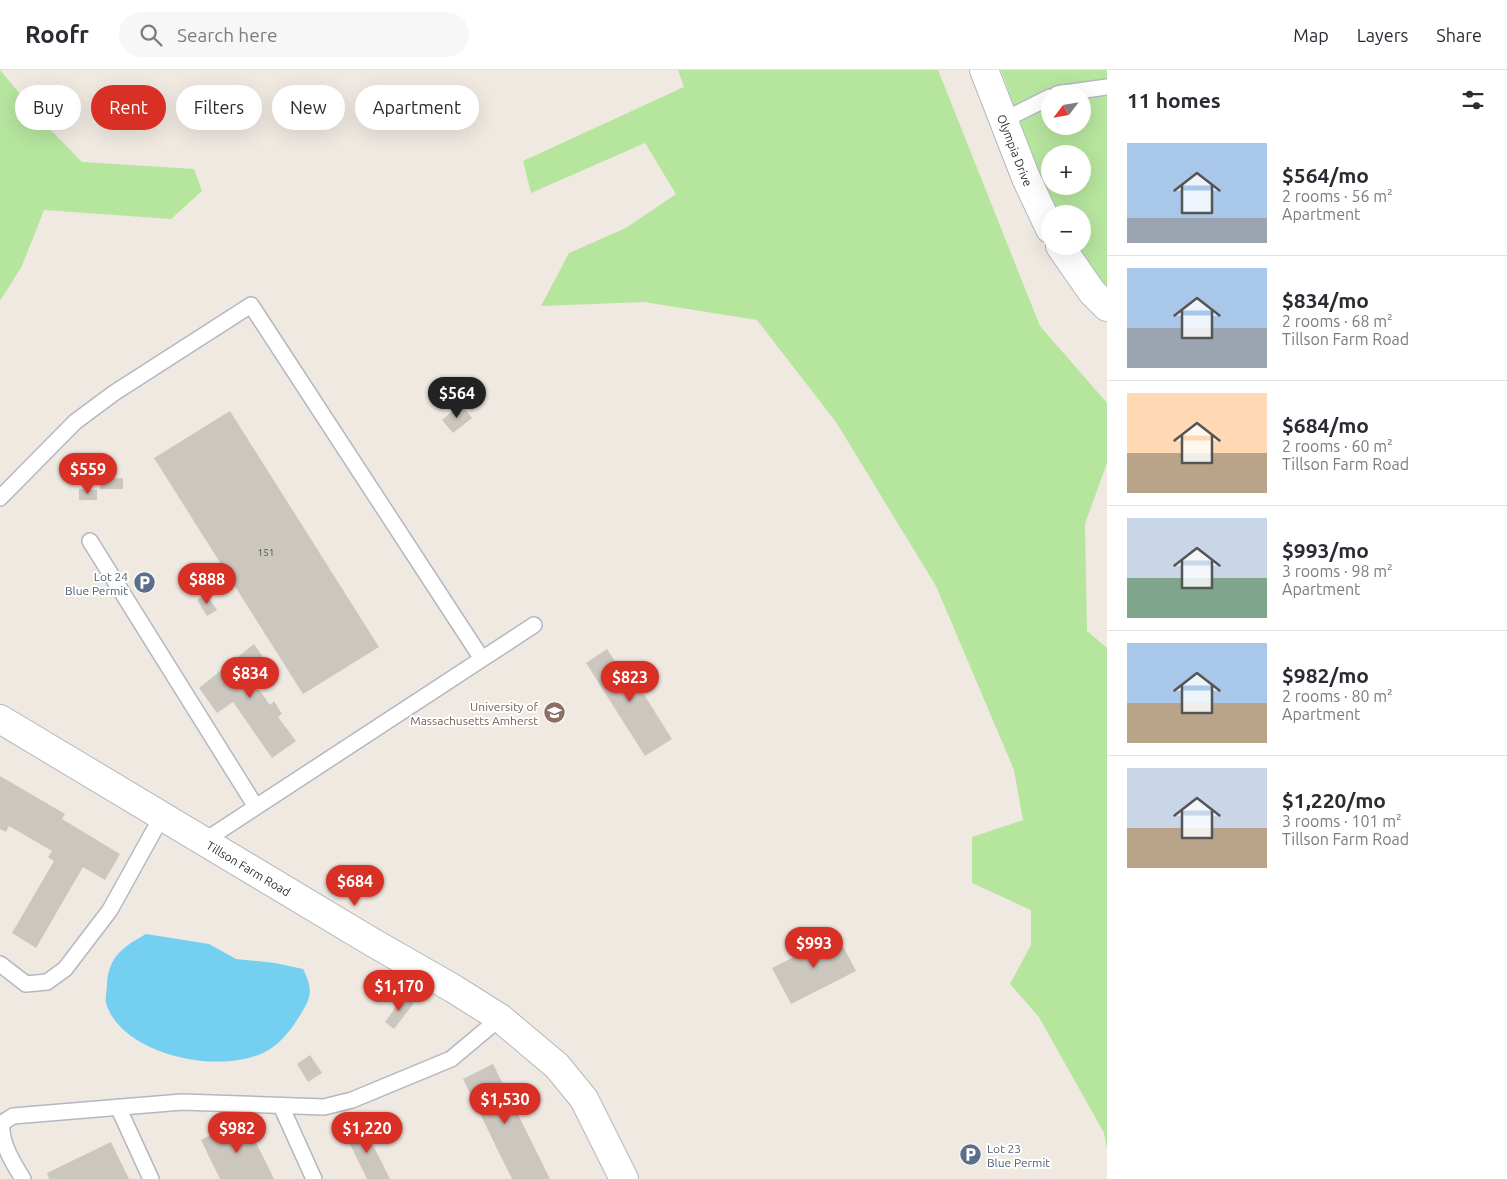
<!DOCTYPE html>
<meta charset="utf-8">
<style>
:root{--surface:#fff;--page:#f7f7f7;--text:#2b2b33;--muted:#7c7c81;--line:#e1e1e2;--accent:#d93025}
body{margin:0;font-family:Ubuntu,sans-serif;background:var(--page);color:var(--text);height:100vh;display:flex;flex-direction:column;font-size:19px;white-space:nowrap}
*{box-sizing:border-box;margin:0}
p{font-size:16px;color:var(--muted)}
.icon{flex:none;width:28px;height:28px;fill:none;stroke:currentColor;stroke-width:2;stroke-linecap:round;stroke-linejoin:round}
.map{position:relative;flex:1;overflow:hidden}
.sheet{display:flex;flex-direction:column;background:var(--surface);width:400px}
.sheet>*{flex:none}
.hud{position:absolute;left:15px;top:15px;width:475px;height:45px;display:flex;gap:10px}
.needle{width:32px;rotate:239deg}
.fabs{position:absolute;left:1041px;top:15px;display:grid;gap:10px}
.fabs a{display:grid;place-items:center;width:50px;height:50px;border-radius:50%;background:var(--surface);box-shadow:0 5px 20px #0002;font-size:25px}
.price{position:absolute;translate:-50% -42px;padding:0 11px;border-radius:18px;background:var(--accent);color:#fff;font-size:16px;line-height:32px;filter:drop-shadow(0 1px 2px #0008)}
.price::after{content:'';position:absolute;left:50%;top:30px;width:15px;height:11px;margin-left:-8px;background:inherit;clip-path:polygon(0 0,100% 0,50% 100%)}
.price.current{background:#222;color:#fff}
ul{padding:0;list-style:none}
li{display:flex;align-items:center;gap:15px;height:125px;padding:0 20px}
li+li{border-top:1px solid var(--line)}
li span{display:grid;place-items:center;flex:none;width:140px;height:100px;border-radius:0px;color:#555}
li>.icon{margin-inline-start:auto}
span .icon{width:60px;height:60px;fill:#fffc;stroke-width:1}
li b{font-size:21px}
h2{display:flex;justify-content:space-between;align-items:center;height:60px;padding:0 20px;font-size:21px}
.chip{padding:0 18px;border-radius:22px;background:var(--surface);box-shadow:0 5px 20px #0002;font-size:18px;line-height:45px}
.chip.current{background:var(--accent);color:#fff}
header{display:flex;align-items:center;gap:30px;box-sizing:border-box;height:70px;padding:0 25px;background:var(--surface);border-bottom:1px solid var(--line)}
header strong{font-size:24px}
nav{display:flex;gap:28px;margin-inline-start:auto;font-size:18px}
.search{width:350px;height:45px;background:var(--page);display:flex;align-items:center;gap:12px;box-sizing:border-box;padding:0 18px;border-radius:28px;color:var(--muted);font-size:19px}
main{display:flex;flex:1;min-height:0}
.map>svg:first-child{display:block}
</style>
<header>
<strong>Roofr</strong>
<div class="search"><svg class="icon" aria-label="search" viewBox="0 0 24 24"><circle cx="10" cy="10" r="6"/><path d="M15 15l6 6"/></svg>Search here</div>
<nav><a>Map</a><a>Layers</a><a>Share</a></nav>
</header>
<main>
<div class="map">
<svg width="1107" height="1109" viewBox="0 0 1107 1109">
<rect width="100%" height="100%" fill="#efe9e1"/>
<path fill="#b6e59e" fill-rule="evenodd" d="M0 0 45 54 82 92 194 99 202 121 171 149 44 140 22 196 0 231Z
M678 0H938L1040 256 1107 333V393L1085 454 1087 561 1107 578V1079L1104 1063 1039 947 1010 914 1031 875V840L972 813V767L1023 750 1014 700 936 516 836 352 757 250 644 232 541 236 569 183 626 158 676 124 645 73 531 123 523 91 684 17Z
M1001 0H1107V218L1076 176H1082V144H1057L1036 99ZM1050 24H1082V56H1050ZM1050 84H1082V116H1050Z"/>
<path fill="#75cff0" d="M146 864 209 874 236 889 275 893 303 899C315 923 310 929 297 950 290 962 277 976 265 982 221 1005 122 986 106 933 105 928 107 920 107 914 109 886 123 877 146 864Z"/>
<path fill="#cbc7bf" d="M461 334 472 348 453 363 442 350Z
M230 341 379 577 303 624 154 388Z
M123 408V419H100V409Z
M79 419 97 420V430H79Z
M206 524 217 540 207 546 197 530Z
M254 574 273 602 255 614 270 635 274 631 282 644 278 647 296 671 272 688 233 632 217 643 199 618Z
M607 579 620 599 626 596 672 669 645 686 586 593Z
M0 706 65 744 62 749 120 784 105 810 83 797 36 878 12 863 54 791 48 787 52 781 9 756 6 762 0 759Z
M837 865 856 901 791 934 772 898Z
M404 926 414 933 394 959 385 952Z
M310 985 322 1003 308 1012 297 994Z
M493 994 550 1109H512L463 1009Z
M244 1048 274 1109H220L201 1070Z
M363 1055 390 1109H367L345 1064Z
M111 1072 129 1109H49L47 1103Z"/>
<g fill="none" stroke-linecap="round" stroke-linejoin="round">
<defs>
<path id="service" d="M1057 24 1107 17
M1004 50 1050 27
M0 428 75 352 114 323 251 235 482 589 204 771
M90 471 256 737
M482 589 534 555
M0 894 26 914 47 912 65 899 110 840 162 746
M281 1036 314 1109
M118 1037 151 1109
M23 1109C13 1093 0 1072 2 1053L13 1046 182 1032 324 1037 352 1030 451 989 500 948"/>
<g id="minor">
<path id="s1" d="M984 0 1026 108 1050 159"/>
<path d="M1060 176 1092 222 1107 237"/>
<path id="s2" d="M0 649 372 872 454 919 500 948 557 996 584 1029 624 1109"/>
</g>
</defs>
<use href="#service" stroke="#b4b7c1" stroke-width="18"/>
<use href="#minor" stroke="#b4b7c1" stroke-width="30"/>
<use href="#service" stroke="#fff" stroke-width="15"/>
<use href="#minor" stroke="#fff" stroke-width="28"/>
</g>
<defs>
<symbol id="parking-disc" viewBox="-11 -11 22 22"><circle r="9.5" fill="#5c6f8a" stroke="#fff"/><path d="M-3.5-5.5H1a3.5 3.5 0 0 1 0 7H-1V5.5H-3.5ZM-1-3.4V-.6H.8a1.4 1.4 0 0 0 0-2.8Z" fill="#fff"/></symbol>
<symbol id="university-disc" viewBox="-11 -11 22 22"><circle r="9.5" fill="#8d6e63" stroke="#fff"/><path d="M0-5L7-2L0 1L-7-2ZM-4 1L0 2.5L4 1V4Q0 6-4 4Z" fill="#fff"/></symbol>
</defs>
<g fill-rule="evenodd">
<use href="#parking-disc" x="132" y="500" width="25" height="25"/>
<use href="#university-disc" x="542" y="630" width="25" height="25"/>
<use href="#parking-disc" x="958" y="1072" width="25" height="25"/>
</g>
<g text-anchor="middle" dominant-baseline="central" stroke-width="4" stroke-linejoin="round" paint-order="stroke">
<g font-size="10" fill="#555452">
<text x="266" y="482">151</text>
</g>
<g font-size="12" fill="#2e2e2e" stroke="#fff">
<text stroke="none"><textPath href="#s1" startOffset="86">Olympia Drive</textPath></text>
<text stroke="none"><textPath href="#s2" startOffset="290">Tillson Farm Road</textPath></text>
</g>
<g font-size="12" fill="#4e5e75" stroke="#fff" text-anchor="end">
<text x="128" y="506">Lot 24<tspan x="128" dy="14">Blue Permit</tspan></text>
<text x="987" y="1078" text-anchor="start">Lot 23<tspan x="987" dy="14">Blue Permit</tspan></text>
</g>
<g font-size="12" fill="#785e54" stroke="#fff" text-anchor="end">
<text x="538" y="636">University of<tspan x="538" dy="14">Massachusetts Amherst</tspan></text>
</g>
</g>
</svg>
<div class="fabs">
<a><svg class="needle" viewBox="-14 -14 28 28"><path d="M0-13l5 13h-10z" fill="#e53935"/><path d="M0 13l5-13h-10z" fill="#7c7c81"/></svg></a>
<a>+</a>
<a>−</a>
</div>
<b class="price current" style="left:457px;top:349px">$564</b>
<b class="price" style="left:88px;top:425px">$559</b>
<b class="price" style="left:207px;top:535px">$888</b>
<b class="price" style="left:250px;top:629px">$834</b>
<b class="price" style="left:630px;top:633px">$823</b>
<b class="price" style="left:355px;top:837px">$684</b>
<b class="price" style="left:814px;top:899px">$993</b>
<b class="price" style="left:399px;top:942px">$1,170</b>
<b class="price" style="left:505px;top:1055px">$1,530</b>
<b class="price" style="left:237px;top:1084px">$982</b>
<b class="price" style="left:367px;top:1084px">$1,220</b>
<div class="hud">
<a class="chip">Buy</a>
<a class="chip current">Rent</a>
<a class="chip">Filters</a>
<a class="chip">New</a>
<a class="chip">Apartment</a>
</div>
</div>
<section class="sheet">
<h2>11 homes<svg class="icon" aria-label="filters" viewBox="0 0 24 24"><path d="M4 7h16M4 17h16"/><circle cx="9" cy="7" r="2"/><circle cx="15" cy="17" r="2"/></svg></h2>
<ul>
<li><span style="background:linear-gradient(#a9c7e8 75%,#9aa5b1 0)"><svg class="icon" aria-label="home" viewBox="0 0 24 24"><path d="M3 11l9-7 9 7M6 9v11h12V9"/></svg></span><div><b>$564/mo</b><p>2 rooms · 56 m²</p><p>Apartment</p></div></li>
<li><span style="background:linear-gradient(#a9c7e8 60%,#9aa5b1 0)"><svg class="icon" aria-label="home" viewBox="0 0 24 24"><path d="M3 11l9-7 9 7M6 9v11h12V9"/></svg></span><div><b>$834/mo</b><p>2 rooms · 68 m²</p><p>Tillson Farm Road</p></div></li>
<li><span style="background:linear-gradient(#ffd9b3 60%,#b9a48a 0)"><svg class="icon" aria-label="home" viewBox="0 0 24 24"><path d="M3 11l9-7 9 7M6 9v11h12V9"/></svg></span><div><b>$684/mo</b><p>2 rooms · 60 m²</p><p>Tillson Farm Road</p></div></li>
<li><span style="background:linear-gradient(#c9d6e8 60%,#7fa58c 0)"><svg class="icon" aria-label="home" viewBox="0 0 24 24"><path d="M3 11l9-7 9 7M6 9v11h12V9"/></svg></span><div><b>$993/mo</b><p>3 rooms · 98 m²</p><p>Apartment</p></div></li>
<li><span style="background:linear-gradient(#a9c7e8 60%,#b9a48a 0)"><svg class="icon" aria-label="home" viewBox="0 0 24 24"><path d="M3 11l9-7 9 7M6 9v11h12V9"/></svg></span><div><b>$982/mo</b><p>2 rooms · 80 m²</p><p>Apartment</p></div></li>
<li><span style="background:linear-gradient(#c9d6e8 60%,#b9a48a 0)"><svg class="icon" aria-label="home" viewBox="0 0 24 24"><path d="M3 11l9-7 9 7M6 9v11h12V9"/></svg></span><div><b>$1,220/mo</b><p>3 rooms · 101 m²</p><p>Tillson Farm Road</p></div></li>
</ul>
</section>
</main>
